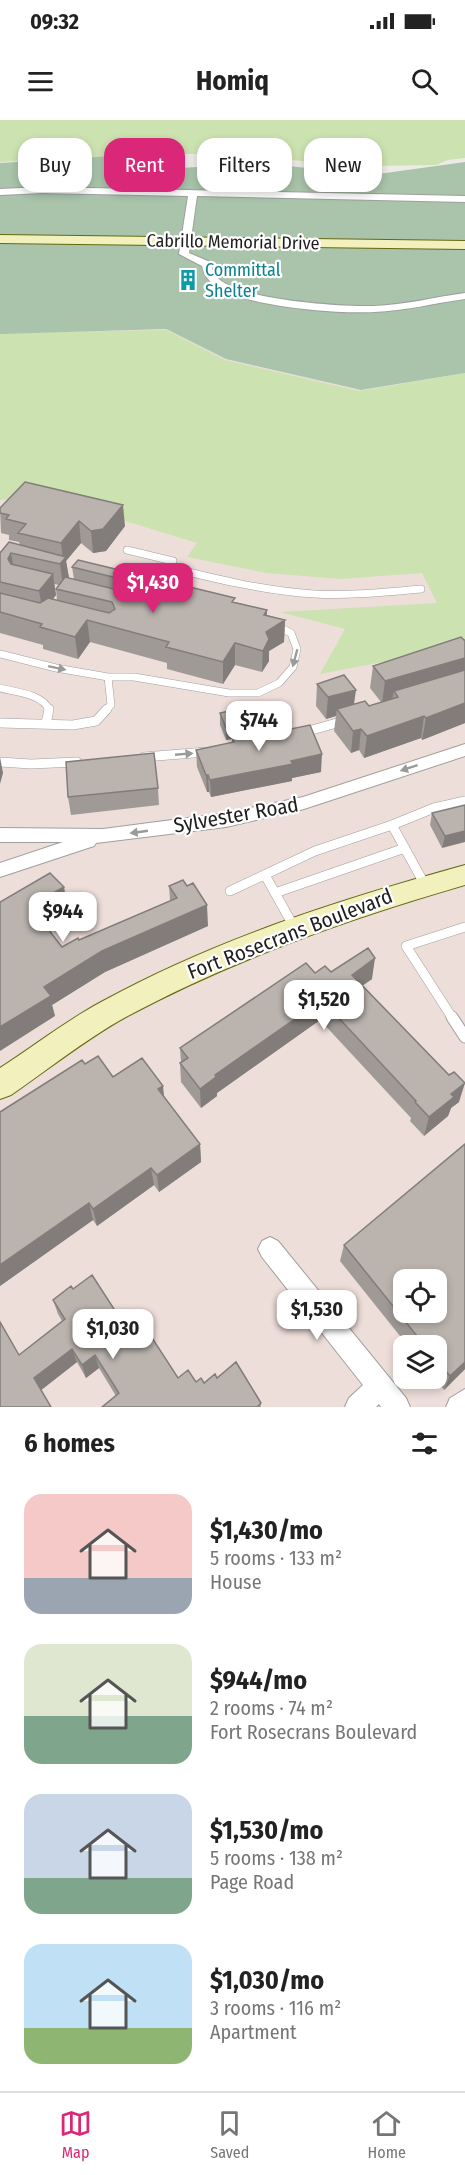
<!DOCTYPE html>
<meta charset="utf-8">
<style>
:root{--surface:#fff;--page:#f2f2f2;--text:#222;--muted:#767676;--line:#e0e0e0;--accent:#db2777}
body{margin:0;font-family:"Fira Sans Condensed",sans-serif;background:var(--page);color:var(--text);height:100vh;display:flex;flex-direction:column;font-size:22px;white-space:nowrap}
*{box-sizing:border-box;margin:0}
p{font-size:20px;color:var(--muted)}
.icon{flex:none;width:33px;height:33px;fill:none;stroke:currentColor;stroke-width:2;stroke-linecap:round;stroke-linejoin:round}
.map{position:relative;height:1287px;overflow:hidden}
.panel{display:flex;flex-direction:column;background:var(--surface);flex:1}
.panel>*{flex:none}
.hud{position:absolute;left:18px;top:18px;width:429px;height:54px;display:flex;gap:12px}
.tools{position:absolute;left:393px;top:1149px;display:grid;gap:12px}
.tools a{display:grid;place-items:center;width:54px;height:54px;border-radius:12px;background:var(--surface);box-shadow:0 3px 9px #0003;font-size:30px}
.price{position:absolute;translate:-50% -51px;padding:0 14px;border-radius:12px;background:#fff;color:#222;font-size:20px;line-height:39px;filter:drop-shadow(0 2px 3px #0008)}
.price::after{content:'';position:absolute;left:50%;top:36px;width:18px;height:14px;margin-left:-9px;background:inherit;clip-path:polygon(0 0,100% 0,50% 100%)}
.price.selected{background:var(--accent);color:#fff}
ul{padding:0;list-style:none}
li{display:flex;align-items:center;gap:18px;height:150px;padding:0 24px}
li span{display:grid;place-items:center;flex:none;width:168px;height:120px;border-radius:18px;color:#555}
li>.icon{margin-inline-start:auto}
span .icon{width:72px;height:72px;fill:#fffc;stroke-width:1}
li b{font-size:26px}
h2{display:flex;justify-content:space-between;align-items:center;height:72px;padding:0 24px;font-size:26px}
.tag{padding:0 21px;border-radius:18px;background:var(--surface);box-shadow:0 3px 9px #0003;font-size:21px;line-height:54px}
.tag.selected{background:var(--accent);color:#fff}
.status{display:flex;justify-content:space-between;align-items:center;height:42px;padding:0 30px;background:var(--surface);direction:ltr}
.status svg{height:16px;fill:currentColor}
header{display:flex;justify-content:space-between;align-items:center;height:78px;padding:0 24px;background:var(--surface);font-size:27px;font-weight:700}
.tabs{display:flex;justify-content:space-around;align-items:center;height:84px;border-top:2px solid var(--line);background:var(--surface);font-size:16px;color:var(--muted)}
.tabs a{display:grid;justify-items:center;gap:3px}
.tabs .selected{color:var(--accent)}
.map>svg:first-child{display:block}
</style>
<div class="status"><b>09:32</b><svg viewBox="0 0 49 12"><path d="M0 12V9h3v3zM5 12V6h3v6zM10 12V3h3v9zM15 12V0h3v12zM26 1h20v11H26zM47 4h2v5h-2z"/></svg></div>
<header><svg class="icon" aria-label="menu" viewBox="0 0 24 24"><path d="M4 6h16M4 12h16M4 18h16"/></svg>Homiq<svg class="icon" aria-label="search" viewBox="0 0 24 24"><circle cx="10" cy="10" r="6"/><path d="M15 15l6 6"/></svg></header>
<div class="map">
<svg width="465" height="1287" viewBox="0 0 465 1287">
<rect width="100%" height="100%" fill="#eeeae5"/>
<path fill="#eededa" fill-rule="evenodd" d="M166 209 226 239 361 270 367 278 465 262V1287H0V214ZM404 1160H436V1192H404ZM404 1226H436V1258H404Z"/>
<path fill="#cce2b0" d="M0 0H465V38L448 40 436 45 370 46 368 37 350 33 344 41C307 46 271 35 234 34 156 33 78 37 0 42Z
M166 210 225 240 359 271 465 253V526L320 554 345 509 280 492 437 483 422 453 341 459 267 453 187 437 197 423 109 396 52 374 0 380V213Z"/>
<path fill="#a9c4ab" d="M110 36 181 48 261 43 371 55 465 42V253L361 270 226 239 166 209 0 214V43Z"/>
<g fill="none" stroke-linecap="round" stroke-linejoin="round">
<defs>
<path id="lane-far2" d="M127 430 173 441 154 469
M168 447C216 459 265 471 314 474 350 476 386 472 421 469
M0 534 56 548 108 557 111 585 106 590
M108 557H134L229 573H258L279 563 293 547 297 529 291 513 277 506
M0 568C15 572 43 574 49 590"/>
<path id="lane-far1" d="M0 603 73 605 96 601 107 589
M46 604 49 589
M301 613 344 601
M144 637 206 632
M0 642 31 644 77 642
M392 705 434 688 465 681
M265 755 294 807
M230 771 315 731 392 705 425 765
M275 773 405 728
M453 899 406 826 465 807"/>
<path id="lane" d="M452 897 465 917"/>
<path id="street" d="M42 67 465 76V82L197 76 189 133 210 142C212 146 212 152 215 155 232 180 344 187 374 186 405 185 435 177 465 173V179C435 183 405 191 374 192 337 194 249 187 217 167 209 162 204 155 202 146L179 134 188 76 42 73 0 75V69Z
M465 624V636L304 689 226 707 96 723 94 726 0 757V743L63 722H0V708L103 709 226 693 303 677Z
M270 1117 278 1121 406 1278 410 1287H381L379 1284 376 1287H345L349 1278 363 1265 262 1137 258 1129 262 1121Z
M465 1269V1287H446L450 1278Z"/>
<path id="secondary" d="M0 115 465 121V129L0 123Z
M465 745V765C348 799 232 840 124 898 86 919 47 950 11 975L0 979V948C34 926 67 900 103 881 216 819 342 779 465 745Z"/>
</defs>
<use href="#lane-far2" stroke="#9f9f9f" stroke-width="8"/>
<use href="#lane-far1" stroke="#9f9f9f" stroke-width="10"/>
<use href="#lane" stroke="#9f9f9f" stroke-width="13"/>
<use href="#street" stroke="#9f9f9f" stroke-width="2"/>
<use href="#secondary" stroke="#656811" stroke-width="2"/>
<use href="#lane-far2" stroke="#fff" stroke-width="7"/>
<use href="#lane-far1" stroke="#fff" stroke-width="9"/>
<use href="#lane" stroke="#fff" stroke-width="11"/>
<use href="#street" fill="#fff" fill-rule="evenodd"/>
<use href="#secondary" fill="#f2f1be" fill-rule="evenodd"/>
</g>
<path fill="#a09a96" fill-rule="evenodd" d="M0 388 125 406 106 431 93 433 81 423 66 441 69 458 74 459 72 447 235 482 267 490V495L285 500 284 522 269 531V541L262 552 235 545 223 564 167 549V543L90 522 78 539 43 529V525L0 513V433L20 425 19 422 9 420V415L1 413ZM54 464 59 465 56 469 57 481 53 479 56 475Z
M465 520V603L422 620 421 618 364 638 359 630 351 633 334 611 336 596 326 599 316 586 317 564 354 584 369 586 381 582 370 568 373 546Z
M220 593 265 609 286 610 321 652 292 658V661L211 677 209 672H207L197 647 196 630 232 622V619L226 620 220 605Z
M158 668 159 685 71 695 68 677Z
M465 685 442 728 430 705 432 693Z
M169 766 208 806 105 852 52 885 55 896 0 782 64 767 67 788 42 802 62 827 170 781Z
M331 852 372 859 362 866 459 982 451 988 448 996 424 1016 410 1001 411 998 320 900 217 973V976L201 988 181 962 180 943 181 942 180 928 315 853Z
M85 944 113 957 164 977 200 1024 201 1042 159 1072 154 1065 97 1106 93 1100 0 1166Z
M344 1125 465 1249 444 1270 435 1258H436V1226H408L340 1141Z
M73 1169 123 1203 178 1258 204 1263 217 1258 261 1283V1287H102L116 1276 99 1248 86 1258 77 1242 41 1270 19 1235 62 1201 58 1194 53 1180Z"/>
<path fill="#827d7a" d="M123 385 125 406 106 431 93 433 91 411Z
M79 401 81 423 66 441 69 458 63 466 60 444 63 440 61 423Z
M11 433 15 455 8 439Z
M53 454 56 475 43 493 39 471Z
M267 490 266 511 285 500 284 522 269 531V541L262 552 264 495Z
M87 500 90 522 78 539 75 517Z
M235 523V545L223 564V542Z
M465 538V550L394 571 392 580 382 583 385 561Z
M356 570 353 591 337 589 336 596 326 599 328 577Z
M465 583V603L422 620 426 598Z
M424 596 421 618 364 638 367 616Z
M265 601V613L232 616V619L226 620V608Z
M361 609 359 630 351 633 353 611Z
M322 634 321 652 292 658V661L211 677 210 660Z
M0 637 3 653 0 664Z
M206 655H208L209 672H207Z
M465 711V722L442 728 445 716Z
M64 767 67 788 34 807 30 786Z
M207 785 208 806 105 852 52 885 55 896 0 931V907L44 867 102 831Z
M375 838 372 859 349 875 352 855Z
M322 880 320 900 217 973V976L201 988 200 969 215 955Z
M465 963 459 982 451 988 448 996 424 1016 429 997 451 974Z
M163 966 165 985 158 969Z
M200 1024 201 1042 159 1072 157 1055Z
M151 1048 154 1065 97 1106 93 1089Z
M89 1083 93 1100 0 1166V1145Z
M72 1229 77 1242 40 1271 34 1258Z
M95 1235 99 1248 86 1258 82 1245Z
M465 1242V1249L444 1270 450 1256Z"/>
<path fill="#bab3ae" stroke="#827d7a" stroke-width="1.5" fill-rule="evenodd" d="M25 362 123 385 103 409 91 411 79 401 61 423 18 413 26 404 6 399 9 395 0 393V388Z
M9 422 66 437 60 444 11 433 8 439 11 444 53 454 39 471 0 462V433Z
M78 440 235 478 232 482 267 490 264 495 285 500 266 512 269 519 263 531 235 523 223 542 166 527 169 522 87 500 75 517 40 507 42 504 0 492V473L40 483 48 478 109 493 115 489 112 482 56 469 65 457 130 473 137 469 136 465 133 462 72 447Z
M461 517 464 520H465V538L385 561 373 546Z
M465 550V583L426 598 424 596 367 616 361 609 353 611 337 589 365 581 369 586 398 577 394 571Z
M344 555 356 570 328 577 317 564Z
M256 585 265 601 226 608 220 593Z
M310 605 322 634 291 641 293 644 210 660 208 655H206L196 630 234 622 232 616 284 606 286 610Z
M154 633 158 668 68 677 66 642Z
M465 685V711L445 716 432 693Z
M50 753 64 767 30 786 62 827 78 818 79 820 177 778 169 766 183 760 187 766 193 763 207 785 102 831 44 867 51 876 0 907V782Z
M368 828 375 838 352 855 449 955 454 952 465 963 451 974 454 977 429 997 415 982 416 981 322 880 215 955 216 957 200 969 180 943 188 938 180 928 306 843 315 853 325 846 331 852Z
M98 936 113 957 142 938 163 966 158 969 200 1024 157 1055 151 1048 93 1089 89 1083 0 1145V992L82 940 85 944Z
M465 1024V1242L450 1256 436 1239V1226H425L344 1125ZM404 1160H436V1192H404Z
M92 1155 123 1203 136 1193 178 1258 188 1250 196 1262 201 1258 204 1263 215 1254 217 1258 236 1242 261 1283 257 1287H102L119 1273 95 1235 82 1245 72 1229 34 1258 51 1287H0V1202L19 1235 65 1199 53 1180 71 1166 73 1169Z"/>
<defs><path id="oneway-solid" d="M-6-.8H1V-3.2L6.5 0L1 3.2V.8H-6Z" transform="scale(1.5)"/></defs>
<g fill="#9a9a9a">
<use href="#oneway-solid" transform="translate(295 538) rotate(105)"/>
<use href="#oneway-solid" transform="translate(57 548) rotate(12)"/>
<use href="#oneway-solid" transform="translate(184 634) rotate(-5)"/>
<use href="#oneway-solid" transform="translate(409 648) rotate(162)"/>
<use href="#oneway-solid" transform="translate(139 712) rotate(172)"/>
</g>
<defs>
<symbol id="building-bare" viewBox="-9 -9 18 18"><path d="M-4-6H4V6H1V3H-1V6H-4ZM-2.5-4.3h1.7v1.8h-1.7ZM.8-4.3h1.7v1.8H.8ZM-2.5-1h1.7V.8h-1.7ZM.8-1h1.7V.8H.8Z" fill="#0f9aa8" stroke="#fff" stroke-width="2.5" paint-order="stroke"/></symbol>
</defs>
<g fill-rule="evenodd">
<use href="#building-bare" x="173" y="145" width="30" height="30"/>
</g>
<g text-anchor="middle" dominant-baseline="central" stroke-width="4.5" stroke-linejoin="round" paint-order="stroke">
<g font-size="18" fill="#1e1e1e" stroke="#fff">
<text transform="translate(233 122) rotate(1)">Cabrillo Memorial Drive</text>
</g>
<g font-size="18" fill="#0d838f" stroke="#fff" text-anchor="start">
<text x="205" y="150">Committal<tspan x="205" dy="21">Shelter</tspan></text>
</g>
<g font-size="21" fill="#1e1e1e" stroke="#fff">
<text transform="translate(236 695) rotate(-10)">Sylvester Road</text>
<text transform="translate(290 814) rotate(-21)">Fort Rosecrans Boulevard</text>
</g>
</g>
</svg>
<div class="tools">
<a><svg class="icon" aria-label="locate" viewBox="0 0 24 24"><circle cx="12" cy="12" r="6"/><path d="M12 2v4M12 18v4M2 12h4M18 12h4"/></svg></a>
<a><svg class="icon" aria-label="layers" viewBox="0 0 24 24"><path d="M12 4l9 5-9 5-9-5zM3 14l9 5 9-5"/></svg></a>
</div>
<b class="price selected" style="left:153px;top:494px">$1,430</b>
<b class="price" style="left:259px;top:632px">$744</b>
<b class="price" style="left:63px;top:823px">$944</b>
<b class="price" style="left:324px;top:911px">$1,520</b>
<b class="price" style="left:317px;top:1221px">$1,530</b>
<b class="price" style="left:113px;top:1240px">$1,030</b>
<div class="hud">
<a class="tag">Buy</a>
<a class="tag selected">Rent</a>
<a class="tag">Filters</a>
<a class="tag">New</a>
</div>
</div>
<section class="panel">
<h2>6 homes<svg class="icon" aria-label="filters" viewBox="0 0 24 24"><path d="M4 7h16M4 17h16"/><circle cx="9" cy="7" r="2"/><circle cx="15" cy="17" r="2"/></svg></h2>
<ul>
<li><span style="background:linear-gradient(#f6c9c9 70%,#9aa5b1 0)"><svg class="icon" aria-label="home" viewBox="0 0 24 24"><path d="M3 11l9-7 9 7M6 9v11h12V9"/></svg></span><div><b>$1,430/mo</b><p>5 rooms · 133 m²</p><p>House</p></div></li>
<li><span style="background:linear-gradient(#dfe7d0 60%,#7fa58c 0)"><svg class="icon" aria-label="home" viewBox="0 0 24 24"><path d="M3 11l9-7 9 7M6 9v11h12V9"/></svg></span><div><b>$944/mo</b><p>2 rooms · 74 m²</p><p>Fort Rosecrans Boulevard</p></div></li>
<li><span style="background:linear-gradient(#c9d6e8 70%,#7fa58c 0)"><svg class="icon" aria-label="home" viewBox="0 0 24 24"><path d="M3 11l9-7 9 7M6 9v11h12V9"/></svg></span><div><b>$1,530/mo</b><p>5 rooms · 138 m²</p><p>Page Road</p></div></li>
<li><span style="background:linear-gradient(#bfe0f5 70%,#8fb573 0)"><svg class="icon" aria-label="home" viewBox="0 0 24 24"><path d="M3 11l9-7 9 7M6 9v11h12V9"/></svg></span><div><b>$1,030/mo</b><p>3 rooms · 116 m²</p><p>Apartment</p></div></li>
</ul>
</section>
<nav class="tabs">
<a class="selected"><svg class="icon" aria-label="map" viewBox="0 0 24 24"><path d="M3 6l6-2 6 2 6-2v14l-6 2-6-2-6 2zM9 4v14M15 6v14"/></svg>Map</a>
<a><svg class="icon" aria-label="saved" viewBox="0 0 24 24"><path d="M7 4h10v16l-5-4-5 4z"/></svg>Saved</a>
<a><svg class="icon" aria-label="home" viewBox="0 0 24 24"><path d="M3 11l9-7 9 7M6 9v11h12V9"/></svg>Home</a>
</nav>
